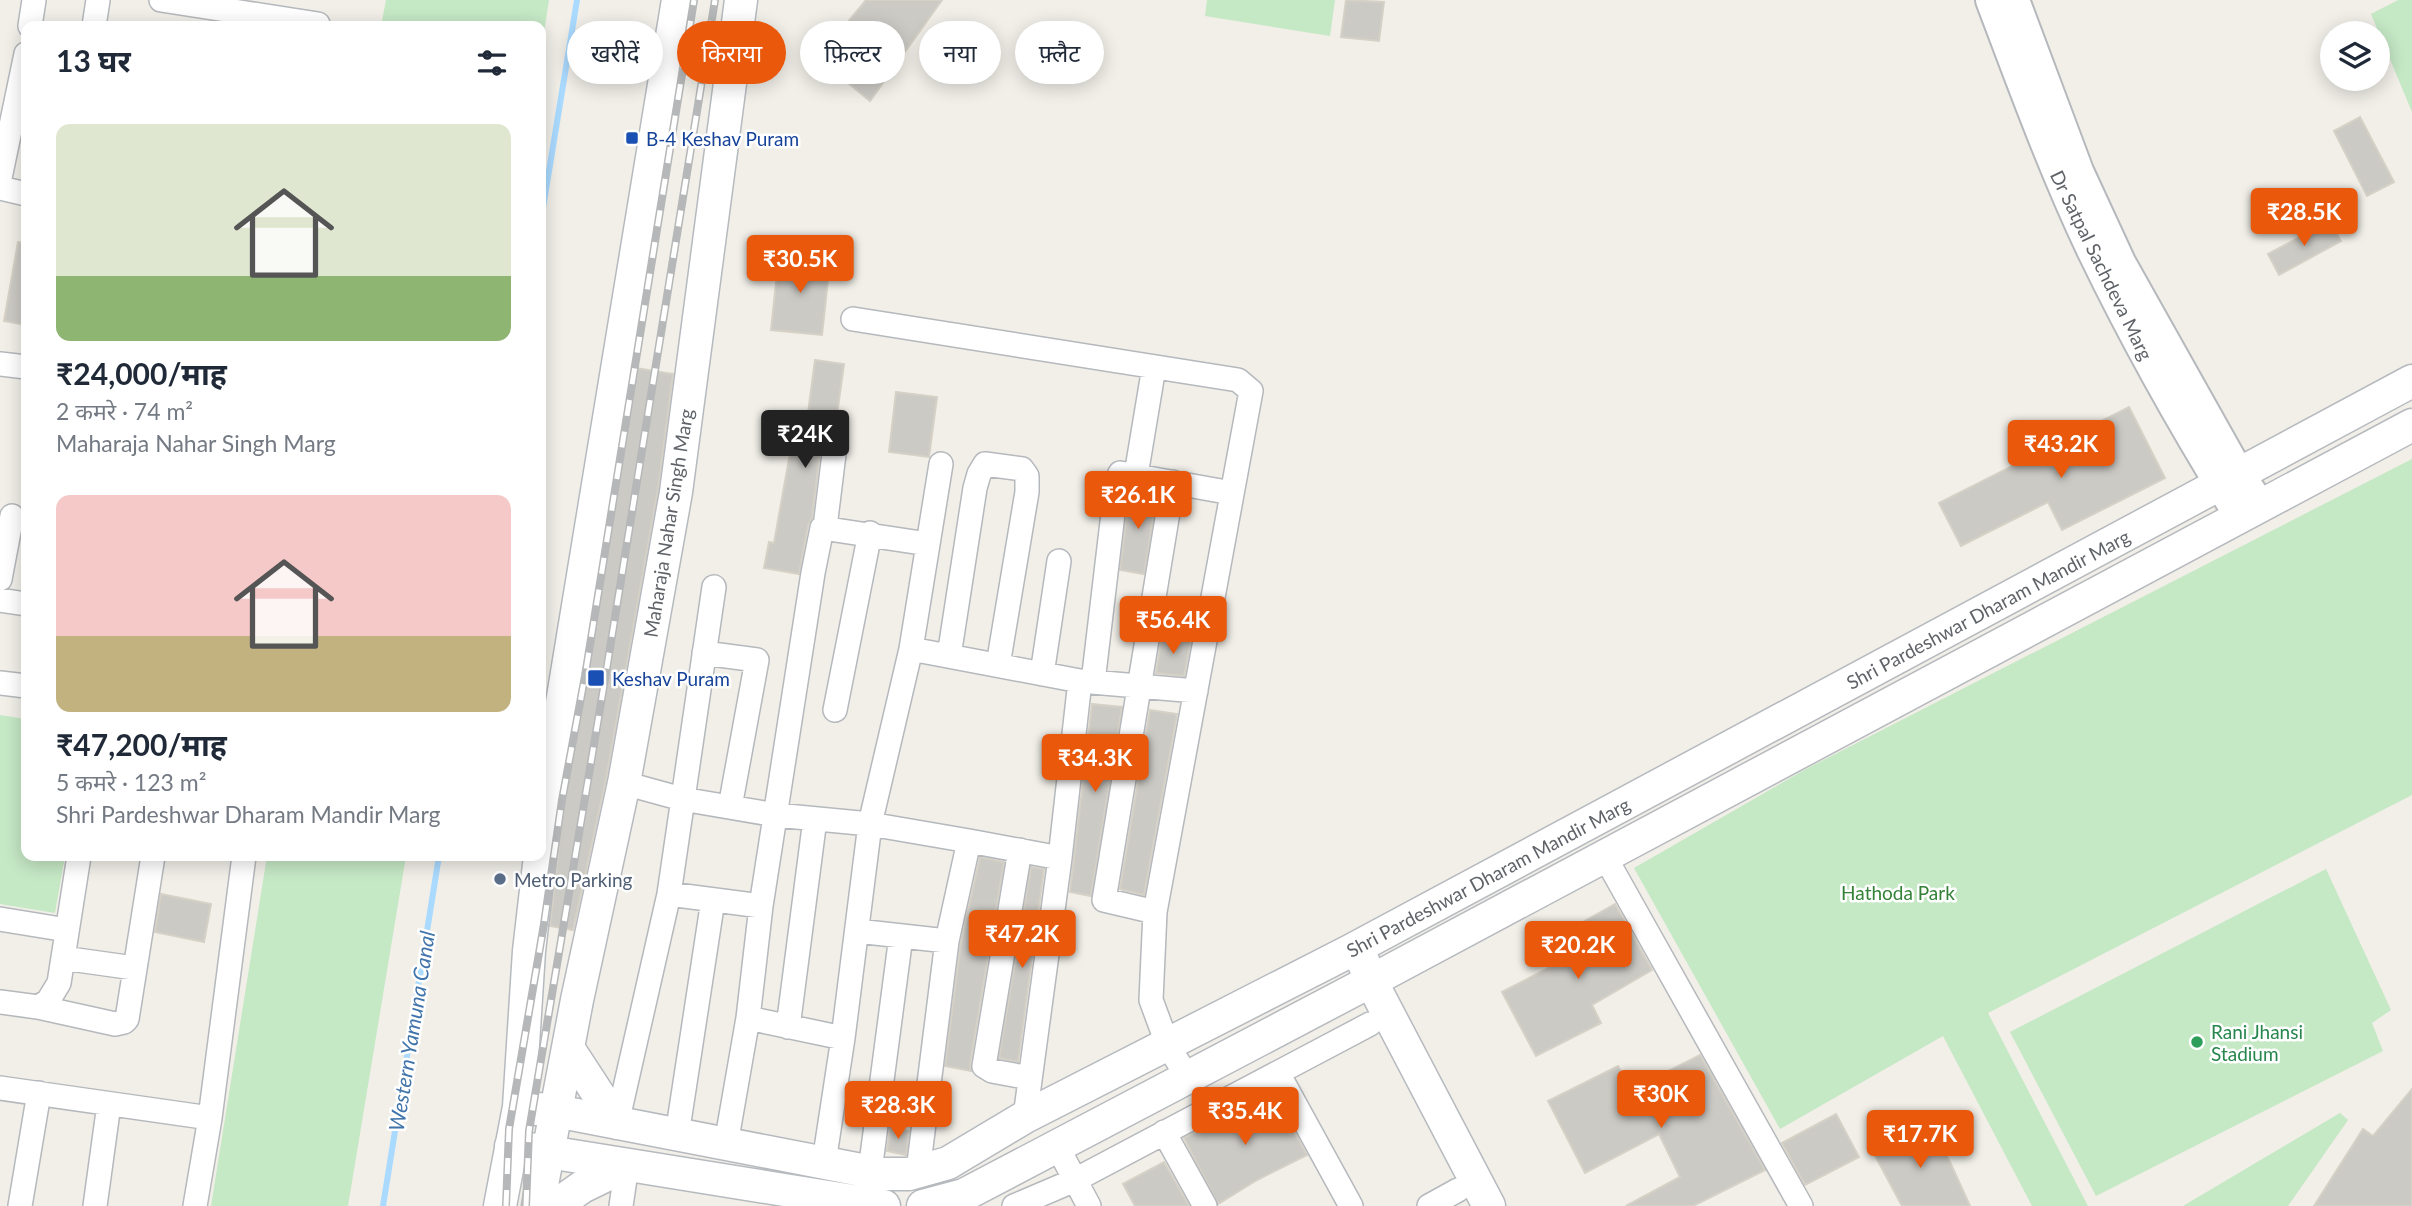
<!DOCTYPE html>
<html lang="hi">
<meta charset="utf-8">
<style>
:root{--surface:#fff;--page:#f2f2f3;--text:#1f2937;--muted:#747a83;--accent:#ea580c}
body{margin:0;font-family:Lato,"Noto Sans Devanagari",sans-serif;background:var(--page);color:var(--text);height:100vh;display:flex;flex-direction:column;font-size:26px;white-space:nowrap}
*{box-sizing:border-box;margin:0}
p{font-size:23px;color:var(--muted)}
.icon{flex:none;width:38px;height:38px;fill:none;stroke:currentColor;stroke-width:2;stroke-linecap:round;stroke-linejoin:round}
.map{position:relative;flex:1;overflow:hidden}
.side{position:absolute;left:21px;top:21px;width:525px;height:840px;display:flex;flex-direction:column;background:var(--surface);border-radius:14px;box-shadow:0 4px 18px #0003}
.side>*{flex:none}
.banner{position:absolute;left:567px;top:21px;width:665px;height:63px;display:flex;gap:14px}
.tools{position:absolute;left:2320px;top:21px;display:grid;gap:14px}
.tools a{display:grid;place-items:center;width:70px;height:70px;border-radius:50%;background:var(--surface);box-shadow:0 4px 18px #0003;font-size:35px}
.price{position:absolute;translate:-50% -60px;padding:0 16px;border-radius:7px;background:var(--accent);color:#fff;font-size:23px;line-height:46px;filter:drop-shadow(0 2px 4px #0008)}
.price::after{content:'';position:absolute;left:50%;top:42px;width:21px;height:16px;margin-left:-10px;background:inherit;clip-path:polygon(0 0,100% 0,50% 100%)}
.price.on{background:#222;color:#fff}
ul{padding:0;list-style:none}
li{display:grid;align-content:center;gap:14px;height:371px;padding:0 35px}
li span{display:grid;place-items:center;height:217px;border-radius:14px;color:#555}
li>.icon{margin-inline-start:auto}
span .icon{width:126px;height:126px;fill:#fffc;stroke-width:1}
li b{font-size:30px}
h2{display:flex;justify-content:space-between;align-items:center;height:84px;padding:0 35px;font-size:30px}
.pill{padding:0 24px;border-radius:32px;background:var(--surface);box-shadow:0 4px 18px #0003;font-size:24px;line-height:63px}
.pill.on{background:var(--accent);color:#fff}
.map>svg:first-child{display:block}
</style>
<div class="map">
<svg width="2412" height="1206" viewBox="0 0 2412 1206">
<rect width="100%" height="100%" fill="#f1efe8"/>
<path fill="#c5e8c5" d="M386 0H549L541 52V26H381Z
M1207 0H1335L1330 36 1205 16Z
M2398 0H2412V112L2371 14Z
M2412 459V795L1988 1013 2088 1206H2032L1943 1036 1780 1129 1634 868 1806 769Z
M0 715 26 719V856H65L55 913 0 904Z
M267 856H406L348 1206H211Z
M2326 869 2391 1010 2372 1023 2383 1051 2096 1196 2010 1032Z
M2340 1113 2348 1120 2288 1206H2183Z"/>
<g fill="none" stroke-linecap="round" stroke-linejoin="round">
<path stroke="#aadaff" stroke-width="6" d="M541 220 577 0
M383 1206 439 856"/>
</g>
<path fill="#cccac5" stroke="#d6d1c6" stroke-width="2" d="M866 0H942L870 101 818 58Z
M1346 0 1384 2 1379 41 1341 37Z
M2360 117 2394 182 2367 196 2334 131Z
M2330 221 2341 241 2279 275 2268 254Z
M18 242 26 243V325L4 321Z
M779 255 830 261 822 335 771 330Z
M815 360 844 364 837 415H833L828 441 820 452 812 518 808 525 799 574 764 568 769 542 774 543 792 442 795 443 799 419 807 421Z
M636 368 673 374 658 489 606 779 573 930 550 926 558 855 564 802Z
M896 392 937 397 929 457 889 452Z
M2129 407 2165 478 2062 530 2048 502 1961 546 1939 503Z
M1130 489 1157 494 1144 574 1120 570Z
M1162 635 1191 639 1184 676 1156 673Z
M1092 704 1122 707 1091 896 1070 892Z
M1150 710 1177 714 1144 895 1120 889Z
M980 857 1004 862 970 1064 971 1071 945 1066 961 943Z
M1031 867 1044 869 1018 1062 999 1058Z
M161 894 211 904 204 942 155 932Z
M1615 904 1652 970 1592 1005 1601 1023 1536 1056 1502 992 1572 956 1560 935Z
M1700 1055 1765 1170 1693 1206H1626L1680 1177 1659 1134 1585 1173 1548 1101 1618 1066 1631 1090Z
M2412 1089V1206H2314L2363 1129 2373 1136Z
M1272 1092 1307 1155 1257 1180 1218 1204 1184 1138Z
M1836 1114 1859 1157 1805 1185 1782 1143Z
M1928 1121 1950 1162 1970 1206H1902L1872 1150Z
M890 1128 909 1131 906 1155 887 1151Z
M1164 1162 1189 1206H1135L1123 1184Z"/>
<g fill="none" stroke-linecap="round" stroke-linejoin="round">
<defs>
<path id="minor" d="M161 0 318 24 317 26
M30 26 34 0
M94 26 98 0
M0 178 26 54
M0 188 26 194
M853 319 1238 380 1251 391 1155 912 1151 1000 1168 1046 1187 1076
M0 364 26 367
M1136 475 1154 367
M825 527 834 454
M0 579 12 516
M0 600 26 604
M911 649 941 464
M704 653 757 660 730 807
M949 656 975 488 979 474 985 464 1022 469 1027 476V492L998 665
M1042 674 1059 561
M1080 681 1196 691
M1093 682 1117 480 1120 473 1232 493
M0 683 26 686
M835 710 870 533
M624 783 682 799 776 815 870 824 969 841 947 941 918 1171
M1020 850 984 1066 992 1071 1030 1078
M1604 855 1801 1206
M669 894 761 906 813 573 822 528 928 544
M1155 912 1104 900 1173 482
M0 919 67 930
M857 931 947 941
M63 958 134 968
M0 1002 38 1007 48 1001 59 983 79 856
M38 1007 115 1024 124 1022 127 1019 153 856
M748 1018 761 906
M788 1027 815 819
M843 1038 870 824 911 649 1080 681 1060 858 969 841
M1278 1073 1351 1206
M0 1088 210 1118
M1025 1117 1060 858
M617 1123 669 894 714 587
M1164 1132 1205 1206
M677 1135 713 900
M726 1144 748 1018 843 1038 824 1162
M1057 1146 1089 1206
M870 1171 901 936
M20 1206 39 1093
M95 1206 109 1104
M195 1206 210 1118 244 856
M621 1206 627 1165
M1014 1206 1075 1180 1370 1024
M1429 1206 1458 1190"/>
<path id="tertiary" d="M1990 0C2022 85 2053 170 2092 252 2136 343 2186 432 2240 518
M2015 0 2079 171 2121 262 2240 474 2261 505"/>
<path id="secondary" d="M541 849 546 800 678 0
M1363 961 1371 981 1489 1206
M568 1048 617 1123
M519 1107 556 1111 882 1174H909L948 1163 1025 1117 1350 951 2412 381
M511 1146 884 1206
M500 1206 519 1107 529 951 540 856
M538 1206 577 1000 624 783 676 492 741 0
M555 1206 582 1187 627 1165
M923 1206 964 1195 1371 981 2412 425"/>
</defs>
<use href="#minor" stroke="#b5b8bc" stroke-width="26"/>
<use href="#tertiary" stroke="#b5b8bc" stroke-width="32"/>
<use href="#secondary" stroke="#b6babf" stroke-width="35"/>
<use href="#minor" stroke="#fff" stroke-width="23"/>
<use href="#tertiary" stroke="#fff" stroke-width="28"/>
<use href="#secondary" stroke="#fff" stroke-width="32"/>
<defs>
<path id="rail" d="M506 1206 509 1129 544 924 562 800 585 676 694 0
M526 1206 529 1131 605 679 715 0"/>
</defs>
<use href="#rail" stroke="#b6b7b8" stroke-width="8"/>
<use href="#rail" stroke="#fff" stroke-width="5" stroke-dasharray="16" stroke-linecap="butt"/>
</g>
<g fill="#1a4fb4" stroke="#fff" stroke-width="2.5">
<rect x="625" y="131" width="14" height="14" rx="3.5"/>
<rect x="587" y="669" width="18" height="18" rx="3.5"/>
</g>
<circle fill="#5c6f8a" stroke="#fff" stroke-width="2.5" cx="500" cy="879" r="7"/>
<circle fill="#2e9e5b" stroke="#fff" stroke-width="2.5" cx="2197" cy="1042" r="7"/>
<g text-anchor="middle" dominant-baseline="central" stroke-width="5" stroke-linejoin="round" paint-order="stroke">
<g font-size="19" fill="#164399" stroke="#fff" text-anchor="start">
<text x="646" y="138">B-4 Keshav Puram</text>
<text x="612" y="678">Keshav Puram</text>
</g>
<g font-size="19" fill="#5f6368" stroke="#fff">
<text transform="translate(2102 265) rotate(64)">Dr Satpal Sachdeva Marg</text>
<text transform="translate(668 523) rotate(-81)">Maharaja Nahar Singh Marg</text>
<text transform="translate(1988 609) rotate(-28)">Shri Pardeshwar Dharam Mandir Marg</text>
<text transform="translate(1488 877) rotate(-28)">Shri Pardeshwar Dharam Mandir Marg</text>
</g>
<g font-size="19" fill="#4e5e75" stroke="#fff" text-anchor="start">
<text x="514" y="879">Metro Parking</text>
</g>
<g font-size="19" fill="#348238" stroke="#fff">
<text x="1898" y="892">Hathoda Park</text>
</g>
<g font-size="19" fill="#27864d" stroke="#fff" text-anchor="start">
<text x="2211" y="1031">Rani Jhansi<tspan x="2211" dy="22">Stadium</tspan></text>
</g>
<g font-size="21" font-style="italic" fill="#4174aa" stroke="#fff">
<text transform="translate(411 1031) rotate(-81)">Western Yamuna Canal</text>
</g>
</g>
</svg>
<div class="tools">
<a><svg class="icon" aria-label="layers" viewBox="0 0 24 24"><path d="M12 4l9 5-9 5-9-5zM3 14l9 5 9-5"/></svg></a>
</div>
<b class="price" style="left:2304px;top:248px">₹28.5K</b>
<b class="price" style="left:800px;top:295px">₹30.5K</b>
<b class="price on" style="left:805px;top:470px">₹24K</b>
<b class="price" style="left:2061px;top:480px">₹43.2K</b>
<b class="price" style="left:1138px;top:531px">₹26.1K</b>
<b class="price" style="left:1173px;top:656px">₹56.4K</b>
<b class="price" style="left:1095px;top:794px">₹34.3K</b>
<b class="price" style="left:1022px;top:970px">₹47.2K</b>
<b class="price" style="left:1578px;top:981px">₹20.2K</b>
<b class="price" style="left:1661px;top:1130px">₹30K</b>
<b class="price" style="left:898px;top:1141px">₹28.3K</b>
<b class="price" style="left:1245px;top:1147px">₹35.4K</b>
<b class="price" style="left:1920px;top:1170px">₹17.7K</b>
<div class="banner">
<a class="pill">खरीदें</a>
<a class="pill on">किराया</a>
<a class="pill">फ़िल्टर</a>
<a class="pill">नया</a>
<a class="pill">फ़्लैट</a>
</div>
<section class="side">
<h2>13 घर<svg class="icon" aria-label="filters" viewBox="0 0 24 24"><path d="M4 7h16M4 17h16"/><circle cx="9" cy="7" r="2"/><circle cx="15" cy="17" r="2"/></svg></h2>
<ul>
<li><span style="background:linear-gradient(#dfe7d0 70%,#8fb573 0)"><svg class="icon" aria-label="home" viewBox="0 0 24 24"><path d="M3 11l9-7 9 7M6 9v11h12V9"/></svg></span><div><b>₹24,000/माह</b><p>2 कमरे · 74 m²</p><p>Maharaja Nahar Singh Marg</p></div></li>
<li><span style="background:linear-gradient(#f6c9c9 65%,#c2b280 0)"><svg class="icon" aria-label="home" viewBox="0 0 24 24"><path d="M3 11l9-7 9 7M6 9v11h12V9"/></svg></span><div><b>₹47,200/माह</b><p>5 कमरे · 123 m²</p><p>Shri Pardeshwar Dharam Mandir Marg</p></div></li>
</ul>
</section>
</div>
